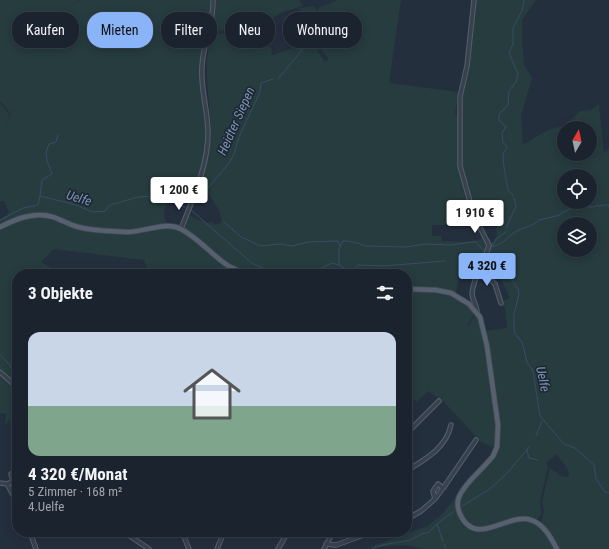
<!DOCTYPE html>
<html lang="de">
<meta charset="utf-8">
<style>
:root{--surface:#1b232e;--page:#242b36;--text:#f1f3f6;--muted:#a0a4aa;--line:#39404a;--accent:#8ab4f8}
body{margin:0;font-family:"Roboto Condensed",sans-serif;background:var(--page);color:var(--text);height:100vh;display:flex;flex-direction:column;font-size:15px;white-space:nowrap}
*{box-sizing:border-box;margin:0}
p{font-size:13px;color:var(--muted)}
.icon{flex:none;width:22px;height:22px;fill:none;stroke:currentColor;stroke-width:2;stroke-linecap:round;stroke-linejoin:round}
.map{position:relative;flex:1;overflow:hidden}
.sheet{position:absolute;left:12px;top:269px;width:400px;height:268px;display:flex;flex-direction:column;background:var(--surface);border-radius:16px;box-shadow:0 2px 10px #0003,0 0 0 1px var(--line)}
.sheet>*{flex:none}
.guide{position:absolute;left:12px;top:12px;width:400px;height:36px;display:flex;gap:8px}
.needle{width:26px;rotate:9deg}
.tools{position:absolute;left:557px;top:121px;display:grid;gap:8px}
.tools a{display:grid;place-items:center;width:40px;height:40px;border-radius:50%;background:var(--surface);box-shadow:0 2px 10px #0003,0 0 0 1px var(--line);font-size:20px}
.price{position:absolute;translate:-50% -34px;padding:0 9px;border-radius:4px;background:#fff;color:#222;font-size:13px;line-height:26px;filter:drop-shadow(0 1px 2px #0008)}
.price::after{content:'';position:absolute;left:50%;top:24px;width:12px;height:9px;margin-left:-6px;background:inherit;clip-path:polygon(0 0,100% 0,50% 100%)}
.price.on{background:var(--accent);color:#111}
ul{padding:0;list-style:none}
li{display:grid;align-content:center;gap:8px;height:212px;padding:0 16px}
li+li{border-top:1px solid var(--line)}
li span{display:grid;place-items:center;height:124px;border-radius:12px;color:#555}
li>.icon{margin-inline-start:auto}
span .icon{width:72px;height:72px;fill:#fffc;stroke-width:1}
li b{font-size:17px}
h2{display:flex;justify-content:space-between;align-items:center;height:48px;padding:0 16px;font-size:17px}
.pill{padding:0 14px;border-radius:16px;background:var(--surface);box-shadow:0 2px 10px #0003,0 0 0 1px var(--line);font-size:14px;line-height:36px}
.pill.on{background:var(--accent);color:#111}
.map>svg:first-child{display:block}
</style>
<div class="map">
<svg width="609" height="549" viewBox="0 0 609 549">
<rect width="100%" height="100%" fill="#242f3e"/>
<path fill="#263c3f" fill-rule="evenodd" d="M0 0H79L71 7 80 0H212C212 20 202 37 200 57 199 82 205 106 206 130 208 154 200 178 191 199L179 191C169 200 158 210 168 225L139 230H122L84 227 43 214 0 225V220L9 213 4 201H0V103L10 115 4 129 14 108 11 114 0 101Z
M216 0H299L303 6 280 13 267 22 258 25 214 32 211 30 216 9Z
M338 0H401L389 83 459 92 455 113 458 117 459 169 472 213 477 225H432V236H441L442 241C456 241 471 243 484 238L487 245 480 264 461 265 456 294 407 288V274H249L227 264 185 228 188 215 206 223 211 222 216 225 222 222 220 212 207 191H202L199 196 195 195C202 174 211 152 211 130 210 94 202 72 211 35L242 30V41L256 40 257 46 271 47 272 55 298 47 288 20 302 15 299 8 314 6C323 14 322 40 317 50L325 62 329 59 320 48 323 34 318 8Z
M475 0H536L522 20V39L524 64 532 78 521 116 523 145C533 139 552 125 564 127L580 111 591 110 599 104 604 153 609 149V549H559L541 523 544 510 542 502 550 468 561 476 568 477C572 468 560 462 557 454L546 463 548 466 540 502 541 514 538 519 517 517 483 528 470 523 460 510 459 503 462 493 489 463 499 437 486 331 507 328 505 307H503L502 301 510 298 500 277 482 264 490 247H492L490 245 497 237 496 225 500 219 496 216 478 221 461 165V103L473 37ZM564 128H590V154H564ZM564 176H590V202H564ZM564 224H590V250H564Z
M31 217H46L109 232 169 227 182 231 243 274H153L147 269 144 260 54 249 41 262 61 274H17V384L0 368V228Z
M407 290C436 291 454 291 475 313L467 325 468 326 476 314C485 327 495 405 497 424 497 432 496 440 495 448L481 442 441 399 446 391 440 399 428 391 417 402 411 398 407 402Z
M0 375 17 390V416L11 419 5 425 6 414 0 413Z
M458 495 459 515 476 530C497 525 527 511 543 530 548 535 551 543 554 549H425L405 545 367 548 428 526 442 514Z"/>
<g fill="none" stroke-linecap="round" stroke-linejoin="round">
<path stroke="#394c67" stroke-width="1" d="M278 79 302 50 305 41 316 27
M203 194 229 163 234 154 239 137 260 92 261 83 273 79
M513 195 508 190C507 182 501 158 504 152 505 150 507 149 507 147L503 142 502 133 506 127 499 120V114L508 105 509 91 516 82 518 74 509 53 513 44V28L522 11 524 0
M40 196 42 180 52 174 47 161 46 152 49 144 56 142 58 135
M182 206 185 207
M192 211 253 264 277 274
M0 220 23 208 38 205 40 196 73 204 93 212 105 211 110 205 138 197 171 195 179 204
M224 222 241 237 261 246 281 244 292 246 308 242 335 241H338L340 246
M506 228 516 206 514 198
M492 247C506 243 508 235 519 230 525 227 535 225 539 220L560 215 561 213 577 206 593 207 598 205 600 207 601 205H609V207
M492 247 496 239 506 232
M488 253 491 248
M489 254 497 259 518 289 519 294 514 314V328L515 334 522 342 527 362 533 371 540 416 564 444 575 448 594 465 596 479 605 492 609 493
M339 265 351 272 359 265 383 266 445 261
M300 274 320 269 332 263 339 265V249L343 241C349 241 360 243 365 246L406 247 425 244 451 245 473 242H476L484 251
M340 274 342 269
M0 355 8 363 17 377
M536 436 542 421
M527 450 529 458 538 460
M462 506 490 489 508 472 530 446
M443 542 437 524 453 512
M444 544 446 549
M372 549C384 543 398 543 410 540 416 538 421 532 428 533L437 524"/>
<defs>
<path id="minor" d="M474 0 467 66 460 97V166L474 216 489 245C485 262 474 275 472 293 472 300 477 305 477 312
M181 229C193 198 208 166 208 133 208 110 200 88 202 66 203 43 214 23 213 0
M479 268 495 284 501 303
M0 372 17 387
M407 433 439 401
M407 469 409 476 407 485
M408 470C426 459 446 448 451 425
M13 481 11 474 17 470
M0 483 7 484 17 502
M7 484 13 481 17 482
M435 499 443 488
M407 519 421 511 435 499 433 491 438 484 443 488 444 487 476 440
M30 532 36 549
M124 532 149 549
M182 532 189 549
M31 536 43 532
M326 544 336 545 372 532
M217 549 224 532
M278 549 288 532
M324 549 333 532"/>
<path id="major" d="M0 227C16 219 35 211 53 217 62 220 70 225 78 227 94 231 111 231 127 232 144 232 165 221 181 229 198 238 211 254 227 265 233 269 240 271 246 274
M407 289 436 290 451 293 469 304 480 317 487 346 498 425 497 447 493 456C483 469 469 479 461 493 457 499 457 507 460 514 476 549 507 512 531 520 544 524 551 538 557 549"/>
</defs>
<use href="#minor" stroke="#565f6c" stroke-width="5.5"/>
<use href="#major" stroke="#414a57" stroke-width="6"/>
<use href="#minor" stroke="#38414e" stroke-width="3.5"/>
<use href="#major" stroke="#56606e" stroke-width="4.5"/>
</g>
<g text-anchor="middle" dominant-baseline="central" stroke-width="3" stroke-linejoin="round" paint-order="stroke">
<g font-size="13" font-style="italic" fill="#7c92b1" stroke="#1d2633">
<text transform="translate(236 121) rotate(-66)">Heidter Siepen</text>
<text transform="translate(79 198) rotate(17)">Uelfe</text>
<text transform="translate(543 379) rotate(78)">Uelfe</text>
</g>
</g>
</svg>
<div class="tools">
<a><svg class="needle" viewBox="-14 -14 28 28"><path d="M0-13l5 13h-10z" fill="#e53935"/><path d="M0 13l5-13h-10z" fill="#a0a4aa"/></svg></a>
<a><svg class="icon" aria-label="locate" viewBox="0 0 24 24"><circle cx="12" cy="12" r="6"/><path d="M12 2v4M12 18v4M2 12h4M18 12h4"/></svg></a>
<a><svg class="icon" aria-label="layers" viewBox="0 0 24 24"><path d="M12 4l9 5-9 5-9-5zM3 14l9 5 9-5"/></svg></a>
</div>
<b class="price" style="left:179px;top:211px">1 200 €</b>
<b class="price" style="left:475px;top:234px">1 910 €</b>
<b class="price on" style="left:487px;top:287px">4 320 €</b>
<div class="guide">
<a class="pill">Kaufen</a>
<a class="pill on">Mieten</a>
<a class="pill">Filter</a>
<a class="pill">Neu</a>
<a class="pill">Wohnung</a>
</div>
<section class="sheet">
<h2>3 Objekte<svg class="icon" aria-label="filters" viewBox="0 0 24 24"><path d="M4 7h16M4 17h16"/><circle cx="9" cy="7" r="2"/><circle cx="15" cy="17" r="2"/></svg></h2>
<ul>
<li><span style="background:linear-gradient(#c9d6e8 60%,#7fa58c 0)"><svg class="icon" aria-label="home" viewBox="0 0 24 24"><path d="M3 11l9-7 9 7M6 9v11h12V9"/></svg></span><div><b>4 320 €/Monat</b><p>5 Zimmer · 168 m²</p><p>4.Uelfe</p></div></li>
</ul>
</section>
</div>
